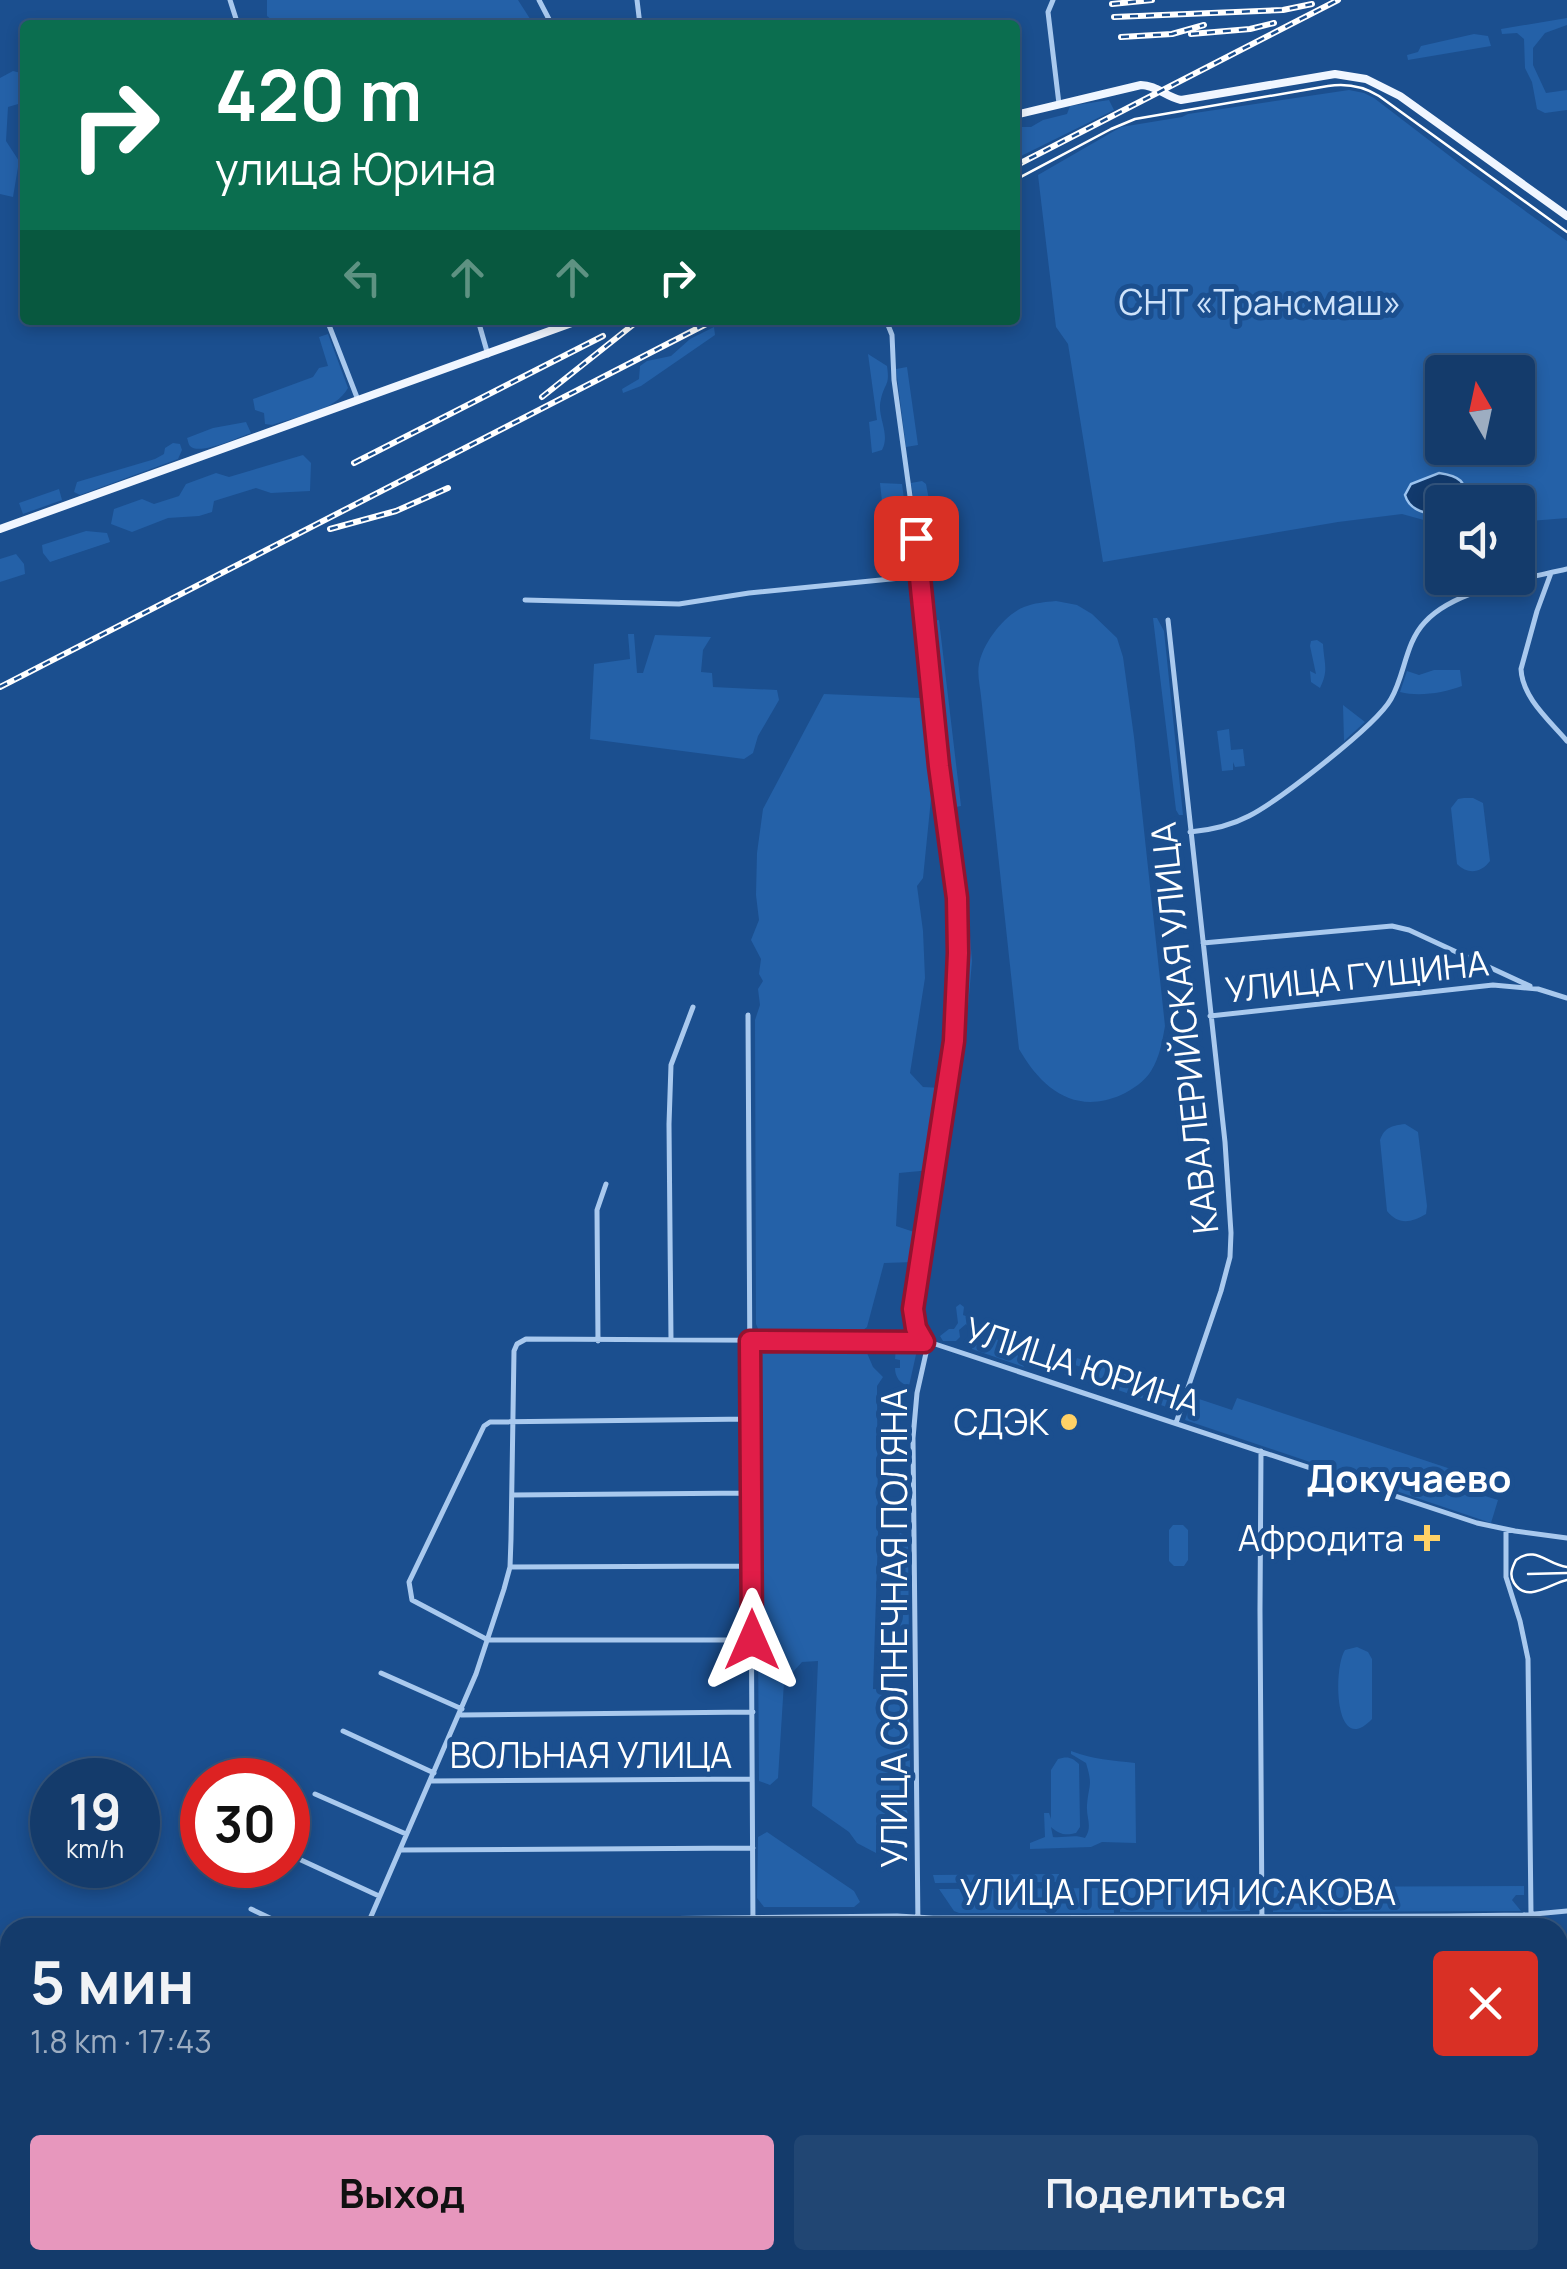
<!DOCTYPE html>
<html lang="ru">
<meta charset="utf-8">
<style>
body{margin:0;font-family:Manrope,sans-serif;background:#214673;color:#f1f3f6;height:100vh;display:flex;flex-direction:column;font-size:38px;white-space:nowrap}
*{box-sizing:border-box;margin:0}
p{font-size:32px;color:#9dadc1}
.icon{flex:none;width:55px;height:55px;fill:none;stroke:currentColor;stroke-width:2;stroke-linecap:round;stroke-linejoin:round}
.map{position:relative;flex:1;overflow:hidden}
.drawer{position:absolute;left:0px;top:1918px;width:1568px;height:352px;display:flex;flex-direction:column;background:#143b6b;border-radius:30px 30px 0 0;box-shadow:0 5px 15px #0003,0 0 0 2px #33557e}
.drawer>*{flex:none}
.top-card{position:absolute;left:20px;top:20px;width:1000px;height:305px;border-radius:10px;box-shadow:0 5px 15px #0003,0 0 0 2px #33557e;background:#0b6e4f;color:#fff;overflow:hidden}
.needle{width:65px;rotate:351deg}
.controls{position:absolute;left:1425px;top:355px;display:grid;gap:20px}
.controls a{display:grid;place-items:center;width:110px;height:110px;border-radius:10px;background:#143b6b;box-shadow:0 5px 15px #0003,0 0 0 2px #33557e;font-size:50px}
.speed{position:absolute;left:30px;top:1758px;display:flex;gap:20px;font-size:50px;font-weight:700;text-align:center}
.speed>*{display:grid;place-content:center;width:130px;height:130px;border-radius:50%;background:#143b6b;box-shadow:0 5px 15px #0003,0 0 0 2px #33557e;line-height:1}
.speed small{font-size:25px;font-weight:400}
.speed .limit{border:15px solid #d22;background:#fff;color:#111}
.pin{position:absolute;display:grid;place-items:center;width:85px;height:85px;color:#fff;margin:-42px;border-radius:20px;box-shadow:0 5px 15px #0006}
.me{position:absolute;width:110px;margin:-55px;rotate:0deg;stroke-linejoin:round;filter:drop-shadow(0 0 8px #0008)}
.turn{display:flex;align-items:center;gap:35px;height:210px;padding:0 30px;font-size:45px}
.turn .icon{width:130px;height:130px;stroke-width:2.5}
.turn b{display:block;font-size:70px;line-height:85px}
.lanes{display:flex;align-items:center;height:95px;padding:0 30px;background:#0003;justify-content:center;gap:50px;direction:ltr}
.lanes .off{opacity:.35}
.round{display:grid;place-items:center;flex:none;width:105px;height:105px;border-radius:10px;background:#214673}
.overview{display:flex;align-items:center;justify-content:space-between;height:170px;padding:0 30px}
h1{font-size:60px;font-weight:700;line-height:75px}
.cta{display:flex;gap:20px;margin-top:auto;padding:20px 30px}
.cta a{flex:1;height:115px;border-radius:10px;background:#e797bd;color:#111;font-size:40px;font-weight:700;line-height:115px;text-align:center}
.cta a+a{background:#214673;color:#f1f3f6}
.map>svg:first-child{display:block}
.green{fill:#2461a8;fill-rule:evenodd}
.water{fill:#123a6d;stroke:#9cc4f0;stroke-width:2.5}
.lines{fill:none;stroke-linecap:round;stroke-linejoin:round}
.minor{stroke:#a9c9ee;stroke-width:5}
.major{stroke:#f0f6ff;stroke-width:8}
.tram{stroke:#fff;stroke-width:2.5}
.rail-casing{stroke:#fff;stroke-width:6}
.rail{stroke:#1b4f8f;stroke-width:2.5;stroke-dasharray:8;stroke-linecap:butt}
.route-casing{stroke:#92132f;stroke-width:25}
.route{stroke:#e11d48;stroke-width:18}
.poi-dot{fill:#ffd166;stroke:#1b4f8f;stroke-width:4}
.labels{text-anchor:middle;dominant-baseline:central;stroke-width:10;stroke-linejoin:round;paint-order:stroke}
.park-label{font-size:35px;fill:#cfe3fa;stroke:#1b4f8f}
.street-label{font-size:35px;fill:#fff;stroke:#1b4f8f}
.poi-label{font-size:35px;fill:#fff;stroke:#1b4f8f;text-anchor:end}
.neighbourhood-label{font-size:38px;font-weight:bold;fill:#fff;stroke:#1b4f8f}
</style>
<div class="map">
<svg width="1567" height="2269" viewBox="0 0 1567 2269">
<rect width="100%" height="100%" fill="#1b4f8f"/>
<path class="green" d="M267,0H518L534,25H278L267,16Z
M1567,18V25L1545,33L1533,48V65L1546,93L1567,90V110L1545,113L1537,109L1532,82L1525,68L1524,39L1517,33L1502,34L1501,29Z
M1474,34L1488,36L1491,46L1408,60L1407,55L1418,52L1421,46Z
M13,71L25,74V102L8,107L6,141L19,161L13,197L0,194V78Z
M1349,90L1364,93L1374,98L1468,170L1567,241V518L1518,522V502H1442V525L1402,514L1338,522L1103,562L1068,344L1056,327L1038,175L1121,127L1182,117L1188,114ZM1442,372H1518V448H1442Z
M1109,100L1114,110L1015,159V127H1031L1043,120L1067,114L1070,106Z
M714,327L715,335L641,386L623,393L622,389L639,379L640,366L647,361L671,356L690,339Z
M328,334L348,388C336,411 295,417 272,425L265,424L264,413L255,410L253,399L313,377L319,368L328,366L319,337Z
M868,354L887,366C890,386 885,382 881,399C876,416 891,433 882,450L872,453L869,422L877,420Z
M907,367L918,445L906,447L896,369Z
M246,422L251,433C239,437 199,456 190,446C188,444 188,440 187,438L213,428Z
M173,443L180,444L182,450L178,459L80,495L74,492L77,482L155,459L164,454L165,448Z
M303,455L311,463L310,491L271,493L256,488L214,501L212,512L199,516L168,518L132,532L111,524L114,509L142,499L154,504L179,496L186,484L216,473L229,477Z
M922,481L926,484L930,505L933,507L934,515L927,519L916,515L911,483Z
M880,483L902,484L909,537L897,543L886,539Z
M59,489L62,500L23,514L19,503Z
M86,531L107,533L110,542L50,562L43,553L42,545Z
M16,554L24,564L25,574L0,582V559Z
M1056,601L1077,605L1092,614L1117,638L1123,657L1134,737L1165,1026C1162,1042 1160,1056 1151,1071C1145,1081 1132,1090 1121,1095C1075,1115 1042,1089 1019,1049L981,696C980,686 977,674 979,664C983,643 1004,615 1024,607C1034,603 1045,602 1056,601Z
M1153,618H1157L1164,631L1183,815H1179L1176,810Z
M939,620L961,806L951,808L929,621Z
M628,634H634L637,673H643L655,635L711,637L703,650L701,672L712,673L713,687L777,690L779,700L758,736L753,753L744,759L590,739L594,664L630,659Z
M1317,640L1323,644C1324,664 1329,670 1320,688L1311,682L1310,671L1316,674L1310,646L1311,641Z
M1434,670H1460L1462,686C1443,693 1419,697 1400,692L1407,671L1419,675Z
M824,694L920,698L934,769L923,878L917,886L923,931L925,978L910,1073L923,1087L942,1088L941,1106L931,1170L899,1173L896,1226L917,1233L914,1262L884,1263L867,1327L858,1334L760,1333L756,1324L755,1020L760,1005L758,989L763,981L759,974L761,959L751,940L759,920L756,895L757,853L763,809Z
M1343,705L1365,722L1344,741Z
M1229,729L1231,750L1243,749L1245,766L1235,767L1233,762V770L1222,771L1217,731Z
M1464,798H1473L1483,803L1490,861C1481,873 1468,875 1457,864L1451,808L1458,799Z
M969,923L972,961L968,1007L960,1006L964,961L961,924Z
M1405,1124L1418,1132L1427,1206L1426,1214C1411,1223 1398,1225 1387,1211L1380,1140C1385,1127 1391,1126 1405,1124Z
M960,1304L964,1307L963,1315L974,1319L973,1327L969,1329L966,1324L959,1330L960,1337L956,1341H943L940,1336L949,1329H954L958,1323L956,1307Z
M978,1336C1004,1339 1013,1344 1024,1367L972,1349L971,1342Z
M765,1345L864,1346L873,1367L883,1377L877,1386L878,1536L873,1689L909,1690L910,1769L906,1790L909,1797L904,1804C907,1810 911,1818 907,1825L877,1826L876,1853L857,1843L849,1832L812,1806L818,1661L802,1662L784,1682L778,1778L770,1785L759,1781L756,1354Z
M898,1345H905L917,1350L909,1386C900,1384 895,1377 895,1368H900V1360L895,1359L896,1347Z
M1077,1358L1181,1392L1175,1410L1081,1377L1084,1368L1075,1365Z
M1193,1397L1232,1410L1237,1398L1490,1482L1485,1496L1498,1500L1491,1523L1185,1420Z
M1173,1525H1183L1188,1530V1560L1184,1566H1174L1169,1561V1530Z
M900,1533L904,1535L908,1546L909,1644L904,1647L901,1642C900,1608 897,1573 897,1538Z
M1357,1647L1368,1652L1372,1659V1719C1334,1759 1333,1668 1345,1650Z
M1071,1751C1095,1760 1111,1760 1135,1763L1136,1843L1102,1842L1091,1847L1030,1849V1843L1045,1837L1044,1813H1049L1051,1819V1770L1058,1759C1067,1756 1072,1757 1079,1764L1080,1827L1076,1833C1065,1836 1059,1834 1051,1827L1053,1837C1064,1838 1075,1834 1085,1838C1093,1826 1086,1818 1087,1805C1089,1783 1093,1786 1086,1763L1071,1754Z
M767,1832L854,1891L860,1902L854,1907H764L757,1898L758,1837Z
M1059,1874V1882L935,1883L933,1875Z
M1524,1886V1895H1516L1512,1900L1521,1911L1273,1912L1274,1887Z
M1201,1887V1912H1120V1888Z
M1249,1887L1250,1911L1207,1912L1206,1888Z
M1113,1888L1114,1913H959L954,1911L939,1889Z
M872,1923L875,1927H759L764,1924Z
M759,2260H875V2269H759Z
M1276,2260H1399V2263L1276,2264Z"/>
<path class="water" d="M1439,473C1459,476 1468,481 1464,502H1442V517C1427,513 1410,512 1405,495L1411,484Z"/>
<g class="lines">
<path class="minor" d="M230,0L238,25
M539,0L552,25
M637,0L640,25
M1053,0L1048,12L1059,104
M327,320L358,400
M478,320L488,355
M886,320L892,335L894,380L921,576L939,766L957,898L958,953L954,1041L913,1309L914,1320L924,1342L926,1353L917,1393L913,1438L918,1928
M1551,573L1537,611L1521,669C1522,697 1549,720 1567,741
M525,600L679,604L749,593L921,576
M1168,620L1225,1142L1231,1233L1230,1257L1221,1291L1176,1423
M1190,832C1212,830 1230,826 1249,816C1278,801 1376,726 1391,699C1405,675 1405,643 1425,622C1455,589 1525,579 1567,569
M1203,943L1392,926L1409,930L1530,986
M748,1015L753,1928
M1210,1016L1493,985L1538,989L1567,998
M671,1340L669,1124L671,1065L693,1007
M598,1341L597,1210L606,1184
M751,1419L490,1422L484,1426L409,1582L412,1600L488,1640H752
M1261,1451L1260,1610L1262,1928
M512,1495L751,1493
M1506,1530V1577L1520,1621L1528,1659L1531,1914
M510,1567L752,1566
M381,1673L462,1709
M461,1715L753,1712
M343,1731L434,1773
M430,1781L752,1779
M315,1794L406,1834
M401,1850L753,1848
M288,1854L379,1896
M251,1909L291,1928
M369,1920L463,1921L897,1916L933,1918L1447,1916L1523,1915L1567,1911
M366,1928L476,1674L504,1589L510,1567L511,1539L514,1351L517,1344L526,1339L894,1341L932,1343L1477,1523L1515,1531L1567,1538
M920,2260V2269
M1264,2260V2269
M79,2269L84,2260
M146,2269L150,2260
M217,2269L221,2260
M753,2269V2260"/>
<path class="major" d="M1015,115L1141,85C1156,85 1166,97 1181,100L1335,74L1366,79L1400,96L1567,216
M0,529L580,320"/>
<path class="tram" d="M1015,180L1111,129L1135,119L1328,86C1347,83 1363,86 1379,96L1567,232
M1567,1567C1547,1565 1536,1545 1516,1560C1512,1568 1509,1575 1514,1583C1527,1604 1551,1583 1567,1580
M1528,1574L1567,1573"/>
<g class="rail-casing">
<path id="rail" d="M1112,4L1152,0
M1114,17L1283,10L1312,4
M1191,34L1250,29L1274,23
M1121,37L1172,34L1204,25
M1015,166L1338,0
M542,397L639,320
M354,463L603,336
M330,529L396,511L448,488
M0,687L714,320"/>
</g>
<use href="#rail" class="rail"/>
</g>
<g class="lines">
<g class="route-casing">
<path id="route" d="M752,1640L750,1341L924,1342L916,1328L913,1309L954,1041L958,953L957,898L939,766L916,538"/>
</g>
<use href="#route" class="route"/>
</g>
<g class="poi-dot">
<circle cx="1069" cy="1422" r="10"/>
<path d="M1422 1523h10v10h10v10h-10v10h-10v-10h-10v-10h10z"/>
</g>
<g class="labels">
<g class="park-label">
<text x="1260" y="302">СНТ «Трансмаш»</text>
</g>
<g class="street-label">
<text transform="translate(1357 976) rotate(-6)">УЛИЦА ГУЩИНА</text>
<text transform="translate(1184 1028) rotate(-96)">КАВАЛЕРИЙСКАЯ УЛИЦА</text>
<text transform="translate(1083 1366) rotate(18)">УЛИЦА ЮРИНА</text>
<text transform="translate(894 1628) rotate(-90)">УЛИЦА СОЛНЕЧНАЯ ПОЛЯНА</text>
<text x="591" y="1755">ВОЛЬНАЯ УЛИЦА</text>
<text x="1178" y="1892">УЛИЦА ГЕОРГИЯ ИСАКОВА</text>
</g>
<g class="poi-label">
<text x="1049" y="1422">СДЭК</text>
<text x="1404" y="1538">Афродита</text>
</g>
<g class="neighbourhood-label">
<text x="1409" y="1477">Докучаево</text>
</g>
</g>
</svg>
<div class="controls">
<a><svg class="needle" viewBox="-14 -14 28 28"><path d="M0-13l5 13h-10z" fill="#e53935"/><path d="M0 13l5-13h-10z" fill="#9dadc1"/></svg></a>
<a><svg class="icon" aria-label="sound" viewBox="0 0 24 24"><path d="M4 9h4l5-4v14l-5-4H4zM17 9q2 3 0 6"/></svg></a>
</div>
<div class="speed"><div>19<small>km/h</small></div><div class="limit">30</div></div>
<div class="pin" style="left:916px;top:538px;background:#d93025"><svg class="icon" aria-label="arrive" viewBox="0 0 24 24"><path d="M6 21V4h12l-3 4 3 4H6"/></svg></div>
<svg class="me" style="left:752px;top:1640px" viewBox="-20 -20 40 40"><path d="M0-17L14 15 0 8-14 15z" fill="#e11d48" stroke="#fff" stroke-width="4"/></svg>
<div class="top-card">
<div class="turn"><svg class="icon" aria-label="right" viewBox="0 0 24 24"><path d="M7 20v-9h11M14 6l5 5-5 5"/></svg><div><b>420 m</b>улица Юрина</div></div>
<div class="lanes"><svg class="icon off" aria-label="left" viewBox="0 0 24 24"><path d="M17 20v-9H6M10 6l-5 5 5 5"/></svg><svg class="icon off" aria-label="ahead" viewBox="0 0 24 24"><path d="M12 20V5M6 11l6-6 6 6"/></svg><svg class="icon off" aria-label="ahead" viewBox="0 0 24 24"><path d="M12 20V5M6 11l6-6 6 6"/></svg><svg class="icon" aria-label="right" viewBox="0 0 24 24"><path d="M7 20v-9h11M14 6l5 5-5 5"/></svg></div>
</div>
<section class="drawer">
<div class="overview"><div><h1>5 мин</h1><p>1.8 km · 17:43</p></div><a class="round" style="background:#d93025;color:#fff"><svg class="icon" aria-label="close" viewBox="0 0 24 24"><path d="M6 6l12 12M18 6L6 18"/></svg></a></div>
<div class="cta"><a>Выход</a><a>Поделиться</a></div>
</section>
</div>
